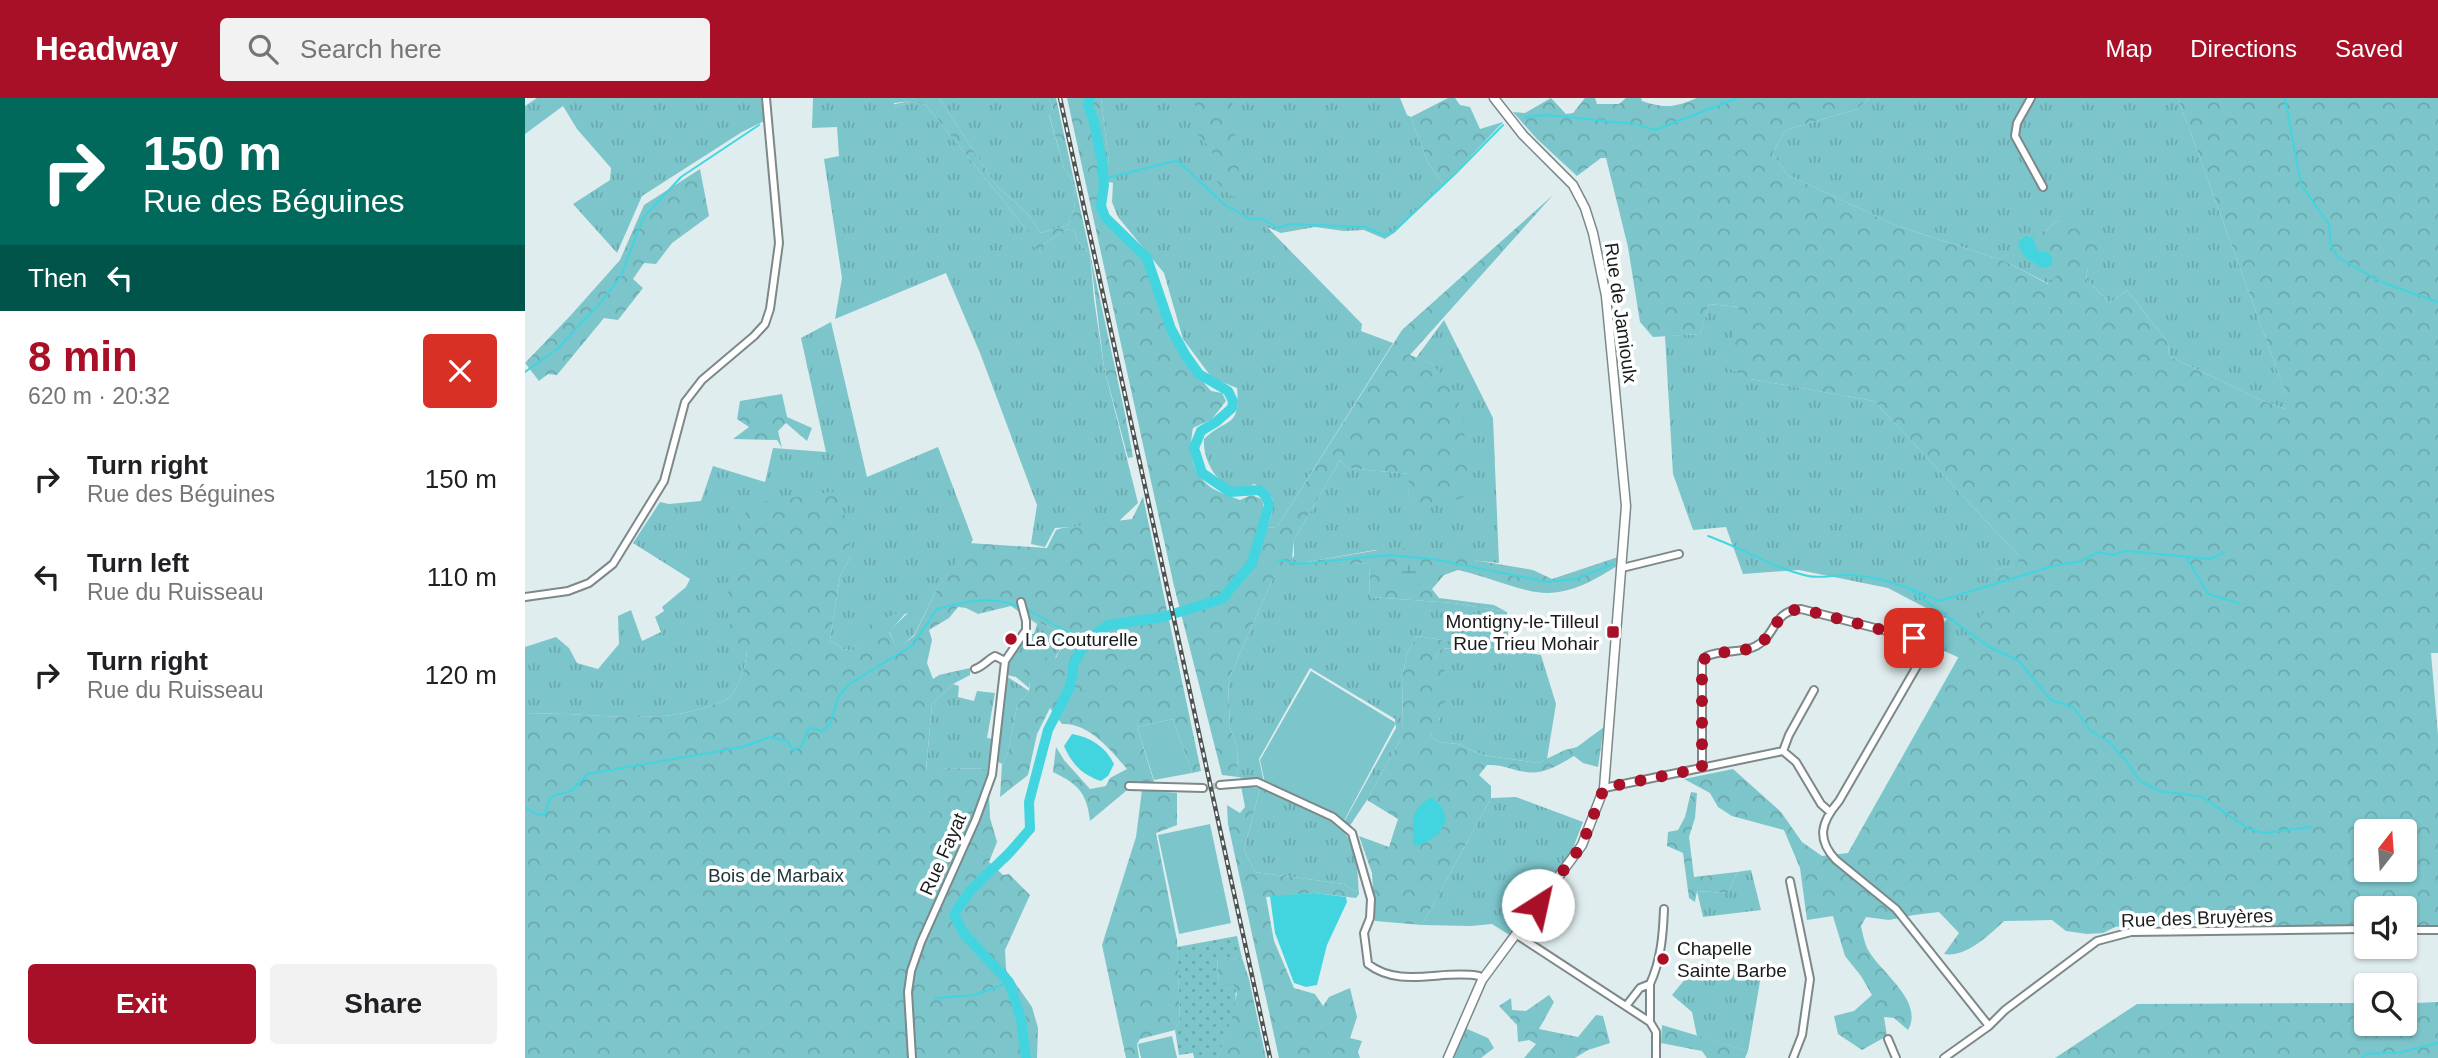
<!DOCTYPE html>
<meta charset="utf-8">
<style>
body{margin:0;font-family:Arial,sans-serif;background:#f2f2f2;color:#202124;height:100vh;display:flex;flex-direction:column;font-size:26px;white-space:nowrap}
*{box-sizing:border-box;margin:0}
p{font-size:23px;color:#757577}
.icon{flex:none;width:38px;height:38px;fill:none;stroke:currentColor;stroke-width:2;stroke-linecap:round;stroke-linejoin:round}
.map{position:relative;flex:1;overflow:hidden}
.drawer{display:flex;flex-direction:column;background:#fff;width:525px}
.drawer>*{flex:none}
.top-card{background:#00695c;color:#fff;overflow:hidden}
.needle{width:46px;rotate:17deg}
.tools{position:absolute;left:1829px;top:721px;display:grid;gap:14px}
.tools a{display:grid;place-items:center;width:63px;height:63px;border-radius:7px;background:#fff;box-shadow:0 2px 5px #0004;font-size:35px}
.pin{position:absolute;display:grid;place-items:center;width:60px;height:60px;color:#fff;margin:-30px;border-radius:14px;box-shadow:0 4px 10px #0006}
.me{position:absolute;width:77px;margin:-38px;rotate:35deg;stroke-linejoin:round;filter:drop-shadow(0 0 5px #0008)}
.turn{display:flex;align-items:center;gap:24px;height:147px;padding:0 28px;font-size:32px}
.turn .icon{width:91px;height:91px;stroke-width:2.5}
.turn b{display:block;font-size:49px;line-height:60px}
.then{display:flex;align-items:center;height:66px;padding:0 28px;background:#0003;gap:14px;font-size:26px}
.round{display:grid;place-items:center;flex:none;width:74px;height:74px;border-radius:7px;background:#f2f2f2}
.head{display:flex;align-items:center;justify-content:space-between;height:119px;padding:0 28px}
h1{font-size:42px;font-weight:600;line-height:52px;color:#a81027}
.primary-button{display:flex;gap:14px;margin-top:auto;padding:14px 28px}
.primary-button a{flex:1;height:80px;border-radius:7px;background:#a81027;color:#fff;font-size:28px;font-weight:600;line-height:80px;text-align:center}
.primary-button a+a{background:#f2f2f2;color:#202124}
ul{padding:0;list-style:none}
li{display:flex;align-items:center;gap:21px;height:98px;padding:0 28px}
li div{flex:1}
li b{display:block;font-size:26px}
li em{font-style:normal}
header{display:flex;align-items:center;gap:42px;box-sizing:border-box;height:98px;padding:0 35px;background:#a81027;color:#fff}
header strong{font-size:33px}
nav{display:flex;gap:38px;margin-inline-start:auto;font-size:24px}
.search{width:490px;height:63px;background:#f2f2f2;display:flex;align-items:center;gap:18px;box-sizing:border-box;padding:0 24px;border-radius:7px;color:#757577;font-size:26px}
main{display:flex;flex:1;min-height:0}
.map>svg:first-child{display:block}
.grass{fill:url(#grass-tufts)}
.forest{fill:url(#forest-crowns);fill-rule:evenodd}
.wetland{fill:url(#wetland-marsh)}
.park{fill:url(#park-dots)}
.pitch{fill:#7cc5cb}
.water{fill:#42d5e0}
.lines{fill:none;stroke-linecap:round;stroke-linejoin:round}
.stream{stroke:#42d5e0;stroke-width:2}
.river{stroke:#42d5e0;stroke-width:10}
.minor-tunnel{stroke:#b8c3c4;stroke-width:6;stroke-dasharray:6 3;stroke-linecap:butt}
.minor-casing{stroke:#7c8889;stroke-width:10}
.tertiary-casing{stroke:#7c8889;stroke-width:11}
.minor{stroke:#fff;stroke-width:6}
.tertiary{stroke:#fff;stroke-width:8}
.rail-casing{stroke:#4d5353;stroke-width:4.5}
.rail{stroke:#fff;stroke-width:2;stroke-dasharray:5;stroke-linecap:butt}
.route{stroke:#a81027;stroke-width:12;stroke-dasharray:0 21.6}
.poi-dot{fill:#a81027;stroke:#fff;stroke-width:2.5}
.labels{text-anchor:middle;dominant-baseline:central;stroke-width:7;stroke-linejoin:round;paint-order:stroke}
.street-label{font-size:19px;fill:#181c1c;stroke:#fff}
.poi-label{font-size:19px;fill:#181c1c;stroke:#fff;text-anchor:start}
.park-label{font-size:19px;fill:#1b3335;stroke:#fff}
</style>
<header>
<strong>Headway</strong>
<div class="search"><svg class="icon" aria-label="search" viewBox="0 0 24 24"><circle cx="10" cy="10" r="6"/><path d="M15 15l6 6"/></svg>Search here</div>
<nav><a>Map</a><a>Directions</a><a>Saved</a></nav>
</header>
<main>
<section class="drawer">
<div class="top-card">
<div class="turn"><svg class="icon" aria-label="right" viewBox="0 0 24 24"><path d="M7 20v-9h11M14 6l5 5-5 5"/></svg><div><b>150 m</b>Rue des Béguines</div></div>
<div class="then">Then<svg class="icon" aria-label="left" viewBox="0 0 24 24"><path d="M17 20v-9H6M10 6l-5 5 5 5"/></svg></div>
</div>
<div class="head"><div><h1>8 min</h1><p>620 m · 20:32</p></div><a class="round" style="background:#d93025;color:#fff"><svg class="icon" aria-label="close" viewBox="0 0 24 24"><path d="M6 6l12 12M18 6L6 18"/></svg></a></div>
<ul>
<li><svg class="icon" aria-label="right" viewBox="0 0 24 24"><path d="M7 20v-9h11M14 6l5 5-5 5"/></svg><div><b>Turn right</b><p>Rue des Béguines</p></div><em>150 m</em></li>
<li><svg class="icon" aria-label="left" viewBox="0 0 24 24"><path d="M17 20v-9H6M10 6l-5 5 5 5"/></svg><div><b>Turn left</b><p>Rue du Ruisseau</p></div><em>110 m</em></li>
<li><svg class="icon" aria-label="right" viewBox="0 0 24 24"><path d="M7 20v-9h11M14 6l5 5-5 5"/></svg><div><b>Turn right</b><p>Rue du Ruisseau</p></div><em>120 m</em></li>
</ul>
<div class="primary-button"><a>Exit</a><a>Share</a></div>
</section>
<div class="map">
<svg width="1913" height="960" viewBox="0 0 1913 960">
<defs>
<pattern id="grass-tufts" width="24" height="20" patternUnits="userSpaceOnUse" patternTransform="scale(1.75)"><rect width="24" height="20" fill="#7cc5cb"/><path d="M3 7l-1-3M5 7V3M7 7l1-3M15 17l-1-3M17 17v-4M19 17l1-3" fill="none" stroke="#6aa9ae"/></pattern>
<pattern id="forest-crowns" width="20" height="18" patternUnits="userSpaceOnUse" patternTransform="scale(1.75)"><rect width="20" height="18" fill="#7cc5cb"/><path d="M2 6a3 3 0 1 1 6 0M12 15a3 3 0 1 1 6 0" fill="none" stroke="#6aa9ae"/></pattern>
<pattern id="wetland-marsh" width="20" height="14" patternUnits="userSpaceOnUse" patternTransform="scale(1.75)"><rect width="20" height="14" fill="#7cc5cb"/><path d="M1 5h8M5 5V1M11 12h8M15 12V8" fill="none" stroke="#6aa9ae"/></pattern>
<pattern id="park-dots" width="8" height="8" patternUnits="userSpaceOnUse" patternTransform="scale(1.75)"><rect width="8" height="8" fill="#7cc5cb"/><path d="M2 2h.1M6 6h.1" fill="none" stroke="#6aa9ae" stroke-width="1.8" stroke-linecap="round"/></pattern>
</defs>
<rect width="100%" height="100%" fill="#e0edee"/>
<path class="grass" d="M12,0H236L239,23L217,34L117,98L92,155L48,106L85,82L86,70L52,31L38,8L0,36V8Z
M288,0H388L387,3L369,5V9L389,4L401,7L505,136L506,146L516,154L517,147L542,131L550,133L552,143L565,156L569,201L579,269L613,405L591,426L530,430L520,449L506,446L512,407L455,255L421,175L310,221L317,180L299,61L314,58L312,29L287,30Z
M414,0H524L528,11L524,17L539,70C553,85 553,110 543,127L516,135L501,114L471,87Z
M576,0H875L882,17L886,19L903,65L919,87L869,135L860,141L839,132L819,133L790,129L756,135L742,129L837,226L836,233L868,245L752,429L742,430C750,409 754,394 729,386C725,388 722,390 718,391C694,394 677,361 679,341C701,319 716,331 712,290L687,280L658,241L639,175L593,119L587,104L588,85L584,84V66Z
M1344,0H1653L1761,296V311L1736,302L1644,258L1643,245L1602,192L1585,205L1561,181L1563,170L1534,122L1520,133L1535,175L1524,186L1480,163L1370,127L1263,77L1247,56L1261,32L1332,11Z
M1184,206L1214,209L1226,281L1349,303L1494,458V466L1469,472V498L1444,542L1437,561L1415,551L1403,543L1422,521L1363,490L1274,472L1218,476L1201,429L1168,432L1148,376L1140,238L1175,236Z
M919,222L968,320L974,465L850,452L782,464L781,468L844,465L845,499L929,505L982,514L984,552L892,538L882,555L878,575L877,639L842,702L824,729L819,724L871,630L870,621L785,570L734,661L739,684L713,679L712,649L705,630L703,583L749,478L769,458V442L815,362L822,370L885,376L883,403L909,267L891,260Z
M306,224L342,379L413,349L448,442L412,491L389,537L372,552L364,533L383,515L336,531L329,553L318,551L305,542L315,478L326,458L222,552C221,567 215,591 202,601C199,604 191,605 187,607C128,630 61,612 0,616V549L31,539L44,550L52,565L73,571L94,546L93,518L106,512L117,543L136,534L130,519L139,513L137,509L161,489L165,481L108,445L135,404L144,406L176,403L188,368L240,384L248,350L301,354L276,240Z
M503,520L535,534C540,559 522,568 505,584L504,590L491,579L482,577L484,563L501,535L509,536L512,526Z
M917,550L989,557L993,553L1016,557L1031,606L1022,661L1013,665L958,657L933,646L913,644L906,639L908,627L915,621L909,560Z
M481,578L504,593L492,608L483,654L477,666L470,662Z
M428,586L434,588L433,599L449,603L452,593L470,595L462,640L468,641L463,671L425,670L401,673L407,606Z
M735,690C749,692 763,701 776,707C826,730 832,741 834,796L819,786L730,774L719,752Z
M991,699L1058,724L1045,758L986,838L967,826L946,828L897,827L966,700Z
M1226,772L1236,812L1178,819L1172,793L1203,795L1212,774Z
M1237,872L1223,953L1172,938L1167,914L1147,897L1166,874Z"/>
<path class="forest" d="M388,0H414L471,87L501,114L516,135L543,127C553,110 553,85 539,70L524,16L528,11L524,0H531L599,311L608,359L603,360L579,269L565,156L552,143L550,133L542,131L517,147V155L505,146V136L401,7L389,4L369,9L365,7L386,3Z
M542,0H576L584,66V84L574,87V108L578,120L620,161L643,234L674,279L686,293L697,295L701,303L687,321L668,330C664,351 665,373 684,388C692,394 705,398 715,402L726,397L737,401L742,430L752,429L877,232L1028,97L885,257L909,267L933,302L938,321L943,375L942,397C924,408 903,406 883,403L884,376L822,370L815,362L769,442L766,470L749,478L703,583L705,630L712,649L713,679L697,677L649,488Z
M670,0H707L716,97L708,100L690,82L687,53L670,33Z
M923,0H930L935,7L945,9L955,31L978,24L919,87L903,65L886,19Z
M1026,0L1041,16L1048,15L1060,0H1070L1072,6H1094L1101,0H1116L1117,3C1140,11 1151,9 1172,0H1344L1332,11L1261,32L1247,56L1263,77L1370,127L1480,163L1523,186L1534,175L1505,138L1520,133L1534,122L1553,123L1582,155L1563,170L1561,181L1585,205L1602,192L1643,245L1644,258L1736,302L1761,311V296L1653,0H1913V555H1906L1913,637V828H1880V810H1841V827H1607L1590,829L1578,835L1562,836L1541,833L1527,822L1479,823C1464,837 1441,860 1419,856L1434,835L1414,814L1389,817L1364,822L1341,819L1336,828C1338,837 1340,848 1345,855C1358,876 1399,904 1383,932L1369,920L1359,919L1362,938L1337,952L1313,936L1309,918L1329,913L1347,897L1336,878L1320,858L1308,818L1282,822L1275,770L1259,732L1207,718L1193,709L1185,695L1159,681L1208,671L1256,714L1277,744L1297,758L1323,755L1468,498L1469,472L1493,466L1494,458L1349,303L1226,281L1203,270L1214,209L1184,206L1175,236L1128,239L1115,224L1103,149L1081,60H1076L1052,78L1012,41L988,14L1000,15ZM1841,733H1880V772H1841Z
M175,71L184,118L147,145L131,166L119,165L108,181L118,190L93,222L79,220L32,277L23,276L14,283L0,265L46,217L95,162L119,107Z
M257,296L262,319L287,330L282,343L261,325L253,333L257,350L252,342L208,341L224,329L212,321L215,303Z
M312,393L323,429L326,458L315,478L305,542L318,551L329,553L335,531L386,509L364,534L372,551L389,538L412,491L444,445L522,450L531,432L537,430L607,421L618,399L676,673L667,675L648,621L612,629L630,687L607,688L565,723C562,695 553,686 528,674L531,649L539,662L565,691L581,688L585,680L602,671C586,652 563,624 537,626L525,610L512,636L503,677L475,699L477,666L483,654L492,608L504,593L505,584L498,573L513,560H531L537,547L535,534L503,520L486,508L453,516L441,510L433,509L424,520L404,532L407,542L402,565L408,581L414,577L445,570V577L428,586L407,606L401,672L425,670L463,671L465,720L472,744L464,764L478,777L484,776L505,797L480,852L481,872L507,909L513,930L512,960H0V616C61,612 128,630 187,607C191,605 199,604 202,601C215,591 221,567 222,552C218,549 212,545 210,541C192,508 213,439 223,406Z
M871,449L1008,472L1027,481L1093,459L1092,468C1071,481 1048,495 1022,495C999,495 958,477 933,472L919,477L907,491L914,500L969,507L982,514L929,505L845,499L844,465L780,469L782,464Z
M892,538L984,552L989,557L917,550L909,560L920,573C920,586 923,602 918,614C914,625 909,625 906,639L913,644L933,646L958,657L1013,665L1040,652L1052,649L1079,629L1073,669L1058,665L1049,658C1035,666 1019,677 1001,674C986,672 977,666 962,667L954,677L966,688V700L897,827L850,823L847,775L834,738L864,749L873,721L842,702L877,639L878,575L882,555Z
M716,688L735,690L719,752L730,774L819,786L834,796L831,800L790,795L741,799L749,843L769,890L790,896L798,908L804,899L825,890L832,919L825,940L837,943L833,954L835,960H754L703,726L702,707L715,715L720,709Z
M617,692L652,695V727L631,735L652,842L655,923L650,932L615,941L612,946L614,960H601L577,847L611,739Z
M1166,694L1172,695L1170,720L1164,739L1169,779L1212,774L1203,795L1172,793L1170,804L1164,800L1158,755L1142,748L1143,734L1153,732L1160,719Z
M717,860L724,881L741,960H692L704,928L712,895L694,887L692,861Z
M1880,894L1890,905L1913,904V960H1530L1612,906L1841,905V926H1880Z
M1024,897L1029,904L1014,931L1053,939L1071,917L1078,918L1085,945L1063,952L1050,960H999L1011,946L1004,942L993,944L992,927L974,908L986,900L987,912L1001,913Z
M1137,927L1223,953L1220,960H1182L1177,953L1136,945Z
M940,930L963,940L969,950L956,960H928Z"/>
<path class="wetland" d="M873,467H893L896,481L894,488L871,485L868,474Z"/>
<path class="park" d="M712,838L717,860L692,862L694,886L709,887C716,905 699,942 692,960H669L668,955L654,957L650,932L655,923L652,849Z"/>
<path class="pitch" d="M786,573L871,625L819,723L740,685L735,662Z
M648,621L667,675L629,682L612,629Z
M685,726L706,825L654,836L633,737Z
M647,938L652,960H616L613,946Z"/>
<path class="water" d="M1501,138L1508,140L1513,154H1523L1528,161L1526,168L1518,170L1502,161L1493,148L1495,142Z
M547,636C565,639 581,649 589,666L583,678L576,683C557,677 547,666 539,648Z
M906,699C934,719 916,739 892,748L888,745C888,721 885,713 906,699Z
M790,795L821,799L822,804L802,847L792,887L781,889L769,885L750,835L745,798Z"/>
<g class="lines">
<path class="stream" d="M1760,0L1776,87L1804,126L1806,148L1814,160L1856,184L1913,204
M1000,19L1023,17L1109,26
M1113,27L1130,32L1213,0
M578,81L649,63L654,64L700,107L727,122L736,120L753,130L765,126L840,129L859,137L868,134L931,75L978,27
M0,274L32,251L77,203L96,178L118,120L156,79L234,27
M1183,438C1217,450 1248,470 1283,478C1296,481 1313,476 1326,477C1353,478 1390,491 1414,503L1528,468L1556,463L1574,454L1587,457L1601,453L1685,461L1700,454
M1661,459L1683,496L1713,505
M753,462L776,466L862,457L908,461L1022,484L1051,481L1088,466
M1386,492L1464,549L1493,562L1526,602L1548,609L1566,633L1584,644L1600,661L1615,683L1635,693L1677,699L1724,731L1740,735L1786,729
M503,512L562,545
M0,709L11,716L20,717L25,699L46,693L63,676L217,649L245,639L262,643L268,652L276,649L284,630L297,633L305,626L314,598L323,587L388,547L412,511C438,504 466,497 492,508
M410,900L450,897L484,884
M1838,960L1840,956L1877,954L1913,945"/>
<path class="river" d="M501,960L496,921L484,884L440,837L429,817C443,791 458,781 478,761C488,752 496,741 505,731L504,704L523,632L545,589L549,565L555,554L569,537L583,527L638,519L697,501L727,465L744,407L741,398L734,392L705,394L677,375L669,350L676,333L691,324L707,310L708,303L703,293L674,276L661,258L646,231L622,160L580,119L576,108L579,87L577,64L569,24L563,7L565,0"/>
<path class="minor-tunnel" d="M678,690L695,687"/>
<g class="minor-casing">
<path id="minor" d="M1506,0L1492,25L1490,38L1518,89
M1097,470L1154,456
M0,499L43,493L64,485L88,466L139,383L160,304L177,282L229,238L240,226L245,211L254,145L241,0
M450,571C459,568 462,562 470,558L480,563
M1258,653L1264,637L1289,592
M1177,669V564L1182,558C1196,552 1219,555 1231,548C1252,537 1247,513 1276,511L1389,540L1398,546L1399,556L1314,703C1296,724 1291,741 1311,762L1371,811L1464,928
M695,687L732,684L808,719L827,735L846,801L845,820L839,835L843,866C875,891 918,871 954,878L957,882
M604,688L678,690
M1079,690L1258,653L1271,664L1296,706L1305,714
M1265,783L1285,881L1277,937L1268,960
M1880,832H1913
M992,837L1125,924L1131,934V960
M1125,886V924
M1101,908L1115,890L1125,886C1136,862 1138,837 1139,811
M1363,941L1371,960
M387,960L383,894L386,873L396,844L451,721L467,677L480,563L501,532V523L496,504
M1419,960L1464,928L1480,912L1572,843L1606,834L1841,831"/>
</g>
<g class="tertiary-casing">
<path id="tertiary" d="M923,960L957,882L1057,747L1079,690L1101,408L1081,198L1068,135L1060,110L1048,87L998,37L969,0"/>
</g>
<use href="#minor" class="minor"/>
<use href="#tertiary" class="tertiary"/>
<g class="rail-casing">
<path id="rail" d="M535,0L745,960"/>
</g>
<use href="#rail" class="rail"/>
</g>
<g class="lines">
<path class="route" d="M1013,807L1057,747L1079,690L1177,670V564L1182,558C1197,552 1217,555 1231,548C1252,537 1248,513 1276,511L1389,540"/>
</g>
<g class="poi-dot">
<rect x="1081" y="527" width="14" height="14" rx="3.5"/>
<circle cx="486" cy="541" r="7"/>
<circle cx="1138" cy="861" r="7"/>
</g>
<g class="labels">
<g class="street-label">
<text transform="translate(1096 215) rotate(82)">Rue de Jamioulx</text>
<text transform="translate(418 756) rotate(-66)">Rue Fayat</text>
<text transform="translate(1672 820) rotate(-2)">Rue des Bruyères</text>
</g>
<g class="poi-label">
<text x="1074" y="523" text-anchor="end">Montigny-le-Tilleul<tspan x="1074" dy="22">Rue Trieu Mohair</tspan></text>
<text x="500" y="541">La Couturelle</text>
<text x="1152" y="850">Chapelle<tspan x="1152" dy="22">Sainte Barbe</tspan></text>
</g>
<g class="park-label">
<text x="251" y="777">Bois de Marbaix</text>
</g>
</g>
</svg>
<div class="tools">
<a><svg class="needle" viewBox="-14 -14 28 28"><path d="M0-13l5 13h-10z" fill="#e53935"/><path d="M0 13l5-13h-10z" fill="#757577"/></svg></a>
<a><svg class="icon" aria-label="sound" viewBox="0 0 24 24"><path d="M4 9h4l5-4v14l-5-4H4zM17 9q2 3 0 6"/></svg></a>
<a><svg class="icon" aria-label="search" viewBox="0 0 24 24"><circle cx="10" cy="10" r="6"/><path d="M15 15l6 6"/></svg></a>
</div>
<div class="pin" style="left:1389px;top:540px;background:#d93025"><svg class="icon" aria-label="arrive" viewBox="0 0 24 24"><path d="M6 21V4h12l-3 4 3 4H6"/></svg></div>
<svg class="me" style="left:1013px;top:807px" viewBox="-20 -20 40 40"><circle r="19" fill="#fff"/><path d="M0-13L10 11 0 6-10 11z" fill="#a81027"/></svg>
</div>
</main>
